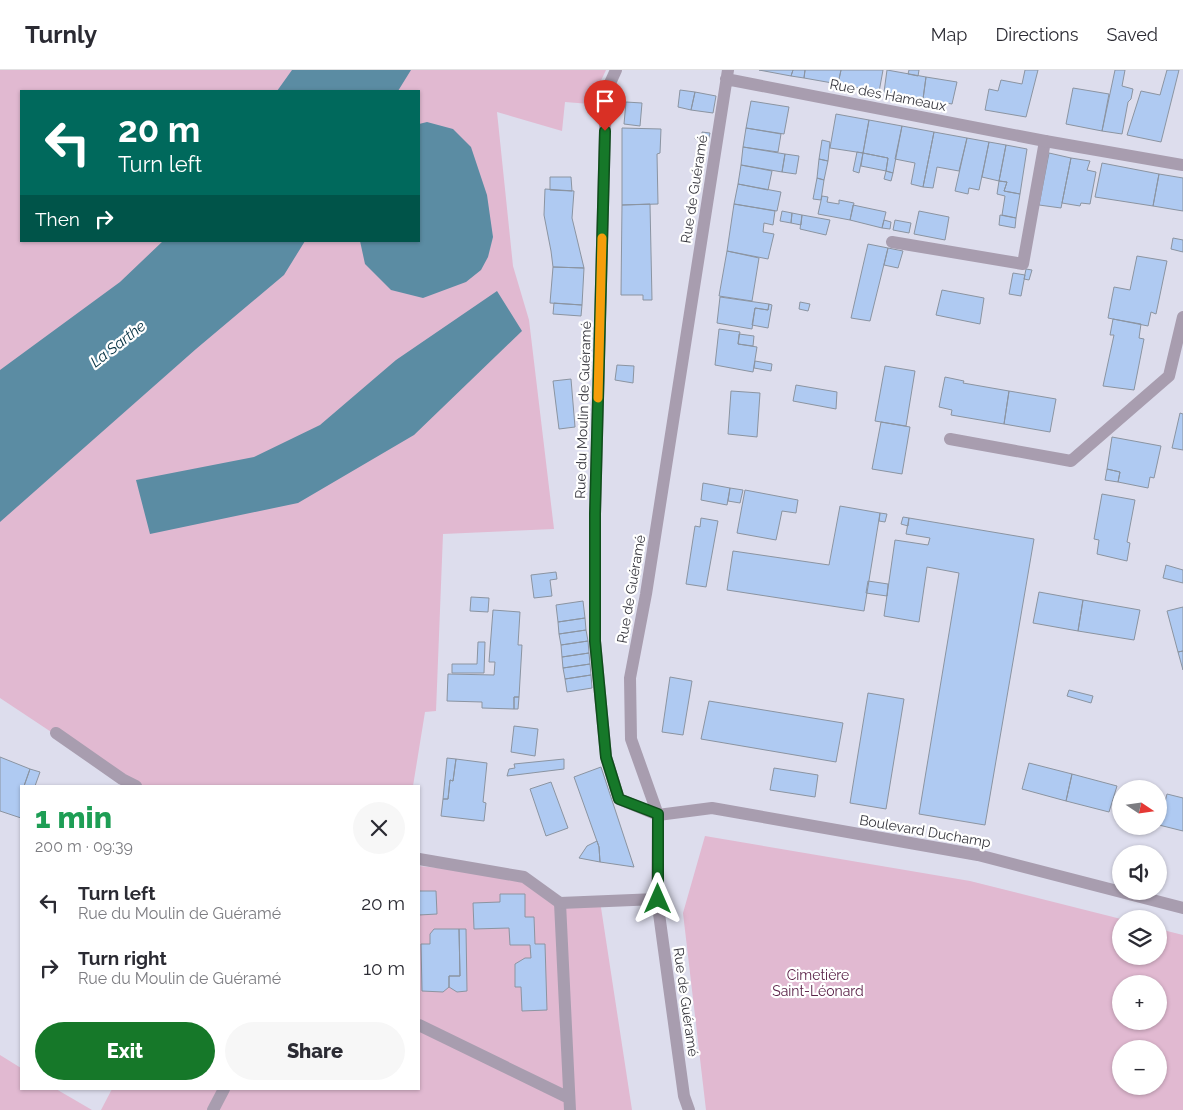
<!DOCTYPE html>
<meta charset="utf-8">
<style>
body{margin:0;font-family:Raleway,sans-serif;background:#f7f7f7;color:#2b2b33;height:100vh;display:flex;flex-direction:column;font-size:19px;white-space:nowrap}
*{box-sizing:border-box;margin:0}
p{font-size:16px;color:#7c7c81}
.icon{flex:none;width:28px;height:28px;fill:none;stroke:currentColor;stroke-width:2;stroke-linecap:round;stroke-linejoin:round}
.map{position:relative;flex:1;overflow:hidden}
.panel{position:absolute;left:20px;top:715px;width:400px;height:305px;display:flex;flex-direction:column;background:#fff;border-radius:0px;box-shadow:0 1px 4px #0004}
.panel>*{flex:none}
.hud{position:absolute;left:20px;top:20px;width:400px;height:152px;border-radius:0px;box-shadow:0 1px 4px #0004;background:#00695c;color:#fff;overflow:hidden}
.needle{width:32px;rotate:103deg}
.buttons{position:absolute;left:1112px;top:710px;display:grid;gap:10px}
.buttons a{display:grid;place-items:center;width:55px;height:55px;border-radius:50%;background:#fff;box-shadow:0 1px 4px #0004;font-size:25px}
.pin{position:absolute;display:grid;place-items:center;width:42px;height:42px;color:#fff;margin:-51px -21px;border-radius:50% 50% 50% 0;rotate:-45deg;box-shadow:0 0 5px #0007}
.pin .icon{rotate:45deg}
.me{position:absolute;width:55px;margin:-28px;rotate:0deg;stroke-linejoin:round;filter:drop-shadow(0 0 4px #0008)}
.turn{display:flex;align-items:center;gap:18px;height:105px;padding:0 15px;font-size:22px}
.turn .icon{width:65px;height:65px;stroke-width:2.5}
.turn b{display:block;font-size:35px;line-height:42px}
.then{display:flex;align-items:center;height:48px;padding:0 15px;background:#0003;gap:10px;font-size:19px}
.round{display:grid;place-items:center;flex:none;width:52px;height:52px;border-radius:26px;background:#f7f7f7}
.headline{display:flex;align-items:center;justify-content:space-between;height:85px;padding:0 15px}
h1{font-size:30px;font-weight:800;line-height:38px;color:#1e9e55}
.cta{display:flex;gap:10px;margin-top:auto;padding:10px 15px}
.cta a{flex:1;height:58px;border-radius:30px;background:#167829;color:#fff;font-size:20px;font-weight:800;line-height:58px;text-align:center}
.cta a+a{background:#f7f7f7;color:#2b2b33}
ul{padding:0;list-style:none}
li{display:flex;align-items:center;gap:15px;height:65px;padding:0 15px}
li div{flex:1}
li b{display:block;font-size:19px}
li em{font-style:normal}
header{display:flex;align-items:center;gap:30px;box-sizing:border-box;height:70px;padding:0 25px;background:#fff;border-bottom:1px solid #e1e1e2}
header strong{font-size:24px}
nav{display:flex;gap:28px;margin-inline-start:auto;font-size:18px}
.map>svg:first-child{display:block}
.green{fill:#e1b9d1;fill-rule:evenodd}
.water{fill:#5b8ca3}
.building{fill:#afcaf2;stroke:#8b94a1}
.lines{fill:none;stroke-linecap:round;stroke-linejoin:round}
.service{stroke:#a89daf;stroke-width:12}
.minor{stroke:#a89daf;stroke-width:12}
.route-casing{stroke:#0e4e1b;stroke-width:12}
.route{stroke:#167829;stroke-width:9}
.slow{stroke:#f59e0b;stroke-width:9}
.labels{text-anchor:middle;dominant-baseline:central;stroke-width:4.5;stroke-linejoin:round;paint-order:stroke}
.street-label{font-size:14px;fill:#36363d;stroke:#fff}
.park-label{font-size:14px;fill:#5b2449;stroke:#fff}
.water-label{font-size:15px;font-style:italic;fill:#002e3f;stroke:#fff}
</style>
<header>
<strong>Turnly</strong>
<nav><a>Map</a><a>Directions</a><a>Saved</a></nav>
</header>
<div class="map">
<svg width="1183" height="1040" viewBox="0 0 1183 1040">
<rect width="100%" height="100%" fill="#dddded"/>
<path class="green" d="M0,0H606L590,34L565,32L562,61L497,42L513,196L529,250L554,459L443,464L436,641L425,642L413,716H137L122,709L0,628ZM21,21H419V171H21Z
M705,766L970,811L1121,849V886H1159V859L1183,865V1040H706L683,843ZM1121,914H1159V951H1121ZM1121,979H1159V1016H1121Z
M419,796L524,807L560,833L600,831L632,1040H101L112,1019H419Z
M0,985L21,998V1019H56L92,1040H0Z"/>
<path class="water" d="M292,0H411L398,21H277Z
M427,52L453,59L471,77L487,125L493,167L488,187L481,200L466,212L423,228L391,220L365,194L360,171H419V54Z
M163,171H305L284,205L196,279L0,452V300L120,212Z
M497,221L522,261L414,365L298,433L150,464L136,410L254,387L320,355L396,290Z"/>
<path class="building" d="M759,0H793L791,6Z
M793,0H805L804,8L791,6Z
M805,0H841L838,14L804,8Z
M841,0H883L879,22L838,14Z
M887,0L926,7L923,29L884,22Z
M909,0H919L918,6L908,4Z
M1025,0H1038L1026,47L985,40L989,19L998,21L1001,10L1022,14Z
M1115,0H1125L1122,16L1133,19L1131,29L1128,32L1122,64L1102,61Z
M1167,0H1179L1161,72L1127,65L1141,21L1160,25Z
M926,7L957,12L952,34L923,29Z
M1073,18L1109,24L1102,61L1066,54Z
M680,20L695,22L691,40L678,37Z
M695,22L716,26L713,43L691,40Z
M751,31L789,37L784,64L746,58Z
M626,32L642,33L640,56L624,54Z
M836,44L869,50L863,83L830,78Z
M869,50L902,56L893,103L886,101L888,88L863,83Z
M902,56L934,62L923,117L911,114L915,93L895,89Z
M622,58L661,59L660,83L657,84L658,134L622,135Z
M746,58L781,64L778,82L743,77Z
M702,62L710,63L708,71L695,69L696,65L702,66Z
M934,62L967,68L959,101L937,97L933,118L923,117Z
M967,68L989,72L979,120L969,118L968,124L955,121Z
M822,70L830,72L828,91L819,89Z
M989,72L1006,75L999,111L982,107Z
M1006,75L1027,79L1020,124L1004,121L1007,112L999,111Z
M743,77L785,84L782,102L741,95Z
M857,82L863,83L859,103L853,101Z
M863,83L888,88L886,101L861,96Z
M1049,83L1071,88L1061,138L1039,135Z
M785,84L799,86L796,104L782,102Z
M1071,88L1090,91L1087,100L1096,102L1090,134L1081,133L1080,136L1062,133Z
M819,89L828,91L824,110L817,108Z
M1102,93L1159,104L1153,136L1095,127Z
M741,95L772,101L768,120L738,114Z
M886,101L893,103L891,111L884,109Z
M1159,104L1183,108V141L1153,136Z
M550,107H571L572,121L550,120Z
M817,108L824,110L821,130L813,129Z
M999,111L1007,112L1004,121L1020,124L1016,148L1002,145L1005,126L997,124Z
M738,114L781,122L777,141L734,134Z
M545,119L574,121L572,148L584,198L553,197L551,181L544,145Z
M822,126L828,127L827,132L839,134V130L854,133L850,150L818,144Z
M650,134L652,230H643V225H621L622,135Z
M734,134L775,141L773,155L764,153L763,162L774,164L768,189L727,181Z
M853,135L886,142L882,158L850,150Z
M782,141L792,143L791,153L780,151Z
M919,141L949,147L945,170L914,164Z
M792,143L802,145L801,155L791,153Z
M802,145L830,150L826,165L800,159Z
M1000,145L1016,148L1015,158L999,155Z
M884,150L891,152L890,159L882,158Z
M895,150L911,153L909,163L893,160Z
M1173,168L1183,170V182L1171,179Z
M868,174L888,178L870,251L851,248Z
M888,178L903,181L898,198L884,195Z
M727,181L759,188L752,231L719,226Z
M1137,186L1167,191L1156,244L1151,242L1148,256L1108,248L1114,217L1130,220Z
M553,197L584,198L582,235L550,233Z
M1026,199L1032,200L1029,210L1024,209Z
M1013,203L1025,205L1021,226L1009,224Z
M942,220L984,228L980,254L936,245Z
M720,227L769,234L768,240L755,238L752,259L717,253Z
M800,232L810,234L808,241L799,239Z
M554,233L582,235L581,246L553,244Z
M769,234L772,235L768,258L752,255L755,238L768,240Z
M1113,249L1141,254L1139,268L1144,269L1134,320L1103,316L1114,265H1110Z
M719,259L740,262L738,274L757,277L753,302L715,295Z
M739,264L754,266L753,276L738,274Z
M755,291L772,294L771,301L754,298Z
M617,295L634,296L633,313L615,310Z
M885,296L915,301L906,356L875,351Z
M945,307L964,311L963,313L1009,321L1004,354L951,345L952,340L939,337Z
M571,309L575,357L559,359L553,311Z
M796,315L837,322L836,339L793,331Z
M731,321L760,323L757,367L728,364Z
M1009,321L1056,329L1050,362L1004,354Z
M1180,343L1183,344V380L1172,378Z
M881,352L910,357L902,404L872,399Z
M1112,367L1161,376L1154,408L1150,407L1148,418L1118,412L1120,402L1107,399Z
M1107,399L1120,402L1118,412L1105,410Z
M703,413L730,418L727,435L701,430Z
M730,418L743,420L740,433L728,431Z
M745,420L798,430L796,443L782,441L776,470L737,463Z
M1102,424L1135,430L1127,472L1130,473L1127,491L1097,484L1099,470L1094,469Z
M840,436L880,443L864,541L727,520L733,481L829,495Z
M880,443L887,444L885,452L879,451Z
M903,447L909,448L908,456L901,454Z
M701,448L718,451L706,517L686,514L695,456L700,457Z
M909,448L1034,469L985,755L919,744L959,503L927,497L919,552L884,546L895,470L928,475L930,468L906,464Z
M1166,495L1183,500V513L1163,508Z
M556,502L557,509L550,510L552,526L534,528L531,505Z
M868,511L888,514L887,526L866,523Z
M1039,522L1083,530L1078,561L1033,553Z
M471,527L489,528L488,542L470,541Z
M1083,530L1140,540L1134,570L1078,561Z
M583,531L585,548L558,552L556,535Z
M1183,537V581L1178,582L1167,541Z
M493,540L520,542L518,575H522L519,627H514V639L482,638V632L447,631L448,604L494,605L495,592H489Z
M585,548L586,560L559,564L558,552Z
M586,560L588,571L561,575L559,564Z
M588,571L589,583L562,587L561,575Z
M478,572H485L484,603H452V594H477Z
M1183,581V600L1178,582Z
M589,583L590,594L563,598L562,587Z
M590,594L591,605L565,609L563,598Z
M591,605L592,618L567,622L565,609Z
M670,607L692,611L683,665L662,662Z
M1069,620L1093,626L1091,633L1067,626Z
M868,623L904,629L886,739L850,733Z
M514,627H519L518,639H514Z
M709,631L843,653L836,692L701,669Z
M514,656L538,659L535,686L511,682Z
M0,687L30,699L24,716H21V748L0,741Z
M447,688L456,689L453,711L450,710L448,729H443Z
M456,689L487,693L483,732L486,733L484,751L441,746L443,729H448L450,710L453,711Z
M564,689V699L507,706L509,699L515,698L514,694Z
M1029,693L1072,704L1066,731L1022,719Z
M601,697L634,797L600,792L599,777L574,707Z
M774,698L818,705L815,727L770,720Z
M30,699L40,702L35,716H24Z
M1072,704L1117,716L1109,742L1066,731Z
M551,712L568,758L546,766L530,719Z
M1167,724L1183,728V761L1159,755Z
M597,771L599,777L600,792L579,788L587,776Z
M419,821H436L437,844L419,845Z
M500,824H525V847H534L535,874H545L547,940L522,941L521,917H515V894L525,888H531L530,875H510L509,858L474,859L473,833L500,832Z
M434,859H459L460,906H449V917L443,922L422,921L421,874H430V864Z
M459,859H466L467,921L457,922L449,917V906H460Z"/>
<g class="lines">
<path class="service" d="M892,172L1023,194L1045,71
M56,663L122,709L136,716
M560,833L570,1040
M419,955L569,1028
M213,1040L224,1019"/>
<path class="minor" d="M616,0L606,22L595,444V571L606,687L619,729L658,745L712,738L978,785L1183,838
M726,9L1045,71L1183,95
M950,369L1071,391L1169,306L1183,247
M419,789L524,807L560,833L657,829
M689,1040L684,1026L657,829L658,745L631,669L630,608L646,524L728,0"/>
</g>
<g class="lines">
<g class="route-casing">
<path id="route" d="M605,61L595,444V571L606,687L619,729L658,744V829"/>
</g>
<use href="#route" class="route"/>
<path class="slow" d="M598,328L602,168"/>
</g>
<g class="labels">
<g class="street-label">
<text transform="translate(888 25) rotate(11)">Rue des Hameaux</text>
<text transform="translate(694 119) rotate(-81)">Rue de Guéramé</text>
<text transform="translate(583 340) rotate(-88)">Rue du Moulin de Guéramé</text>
<text transform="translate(631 519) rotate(-80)">Rue de Guéramé</text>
<text transform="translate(925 761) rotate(10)">Boulevard Duchamp</text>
<text transform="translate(686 932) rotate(82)">Rue de Guéramé</text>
</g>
<g class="park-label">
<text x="818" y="905">Cimetière<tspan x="818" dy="16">Saint-Léonard</tspan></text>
</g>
<g class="water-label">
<text transform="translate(118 274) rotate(-38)">La Sarthe</text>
</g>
</g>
</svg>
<div class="buttons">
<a><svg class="needle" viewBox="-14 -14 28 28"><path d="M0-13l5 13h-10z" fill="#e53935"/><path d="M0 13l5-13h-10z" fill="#7c7c81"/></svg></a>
<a><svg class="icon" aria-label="sound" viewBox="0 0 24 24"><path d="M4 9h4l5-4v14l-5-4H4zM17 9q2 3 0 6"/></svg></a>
<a><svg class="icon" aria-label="layers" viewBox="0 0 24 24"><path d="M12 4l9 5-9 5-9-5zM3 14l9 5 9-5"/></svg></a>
<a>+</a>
<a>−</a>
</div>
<div class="pin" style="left:605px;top:61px;background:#d93025"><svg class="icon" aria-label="arrive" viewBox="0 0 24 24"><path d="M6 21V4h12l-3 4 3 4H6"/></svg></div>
<svg class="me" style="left:658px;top:829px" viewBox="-20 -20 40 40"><path d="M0-17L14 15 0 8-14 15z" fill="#167829" stroke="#fff" stroke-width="4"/></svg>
<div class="hud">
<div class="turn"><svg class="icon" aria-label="left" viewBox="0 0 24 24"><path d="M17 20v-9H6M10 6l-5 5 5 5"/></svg><div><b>20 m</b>Turn left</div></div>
<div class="then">Then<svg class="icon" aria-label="right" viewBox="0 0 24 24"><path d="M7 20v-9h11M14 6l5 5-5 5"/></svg></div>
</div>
<section class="panel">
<div class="headline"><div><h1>1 min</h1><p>200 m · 09:39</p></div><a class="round"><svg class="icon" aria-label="close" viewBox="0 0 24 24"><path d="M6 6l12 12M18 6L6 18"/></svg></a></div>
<ul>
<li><svg class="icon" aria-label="left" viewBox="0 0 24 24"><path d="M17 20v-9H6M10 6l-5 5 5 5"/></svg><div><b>Turn left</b><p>Rue du Moulin de Guéramé</p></div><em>20 m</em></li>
<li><svg class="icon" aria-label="right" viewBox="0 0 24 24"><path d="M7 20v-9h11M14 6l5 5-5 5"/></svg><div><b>Turn right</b><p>Rue du Moulin de Guéramé</p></div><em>10 m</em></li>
</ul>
<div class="cta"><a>Exit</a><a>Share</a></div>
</section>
</div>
